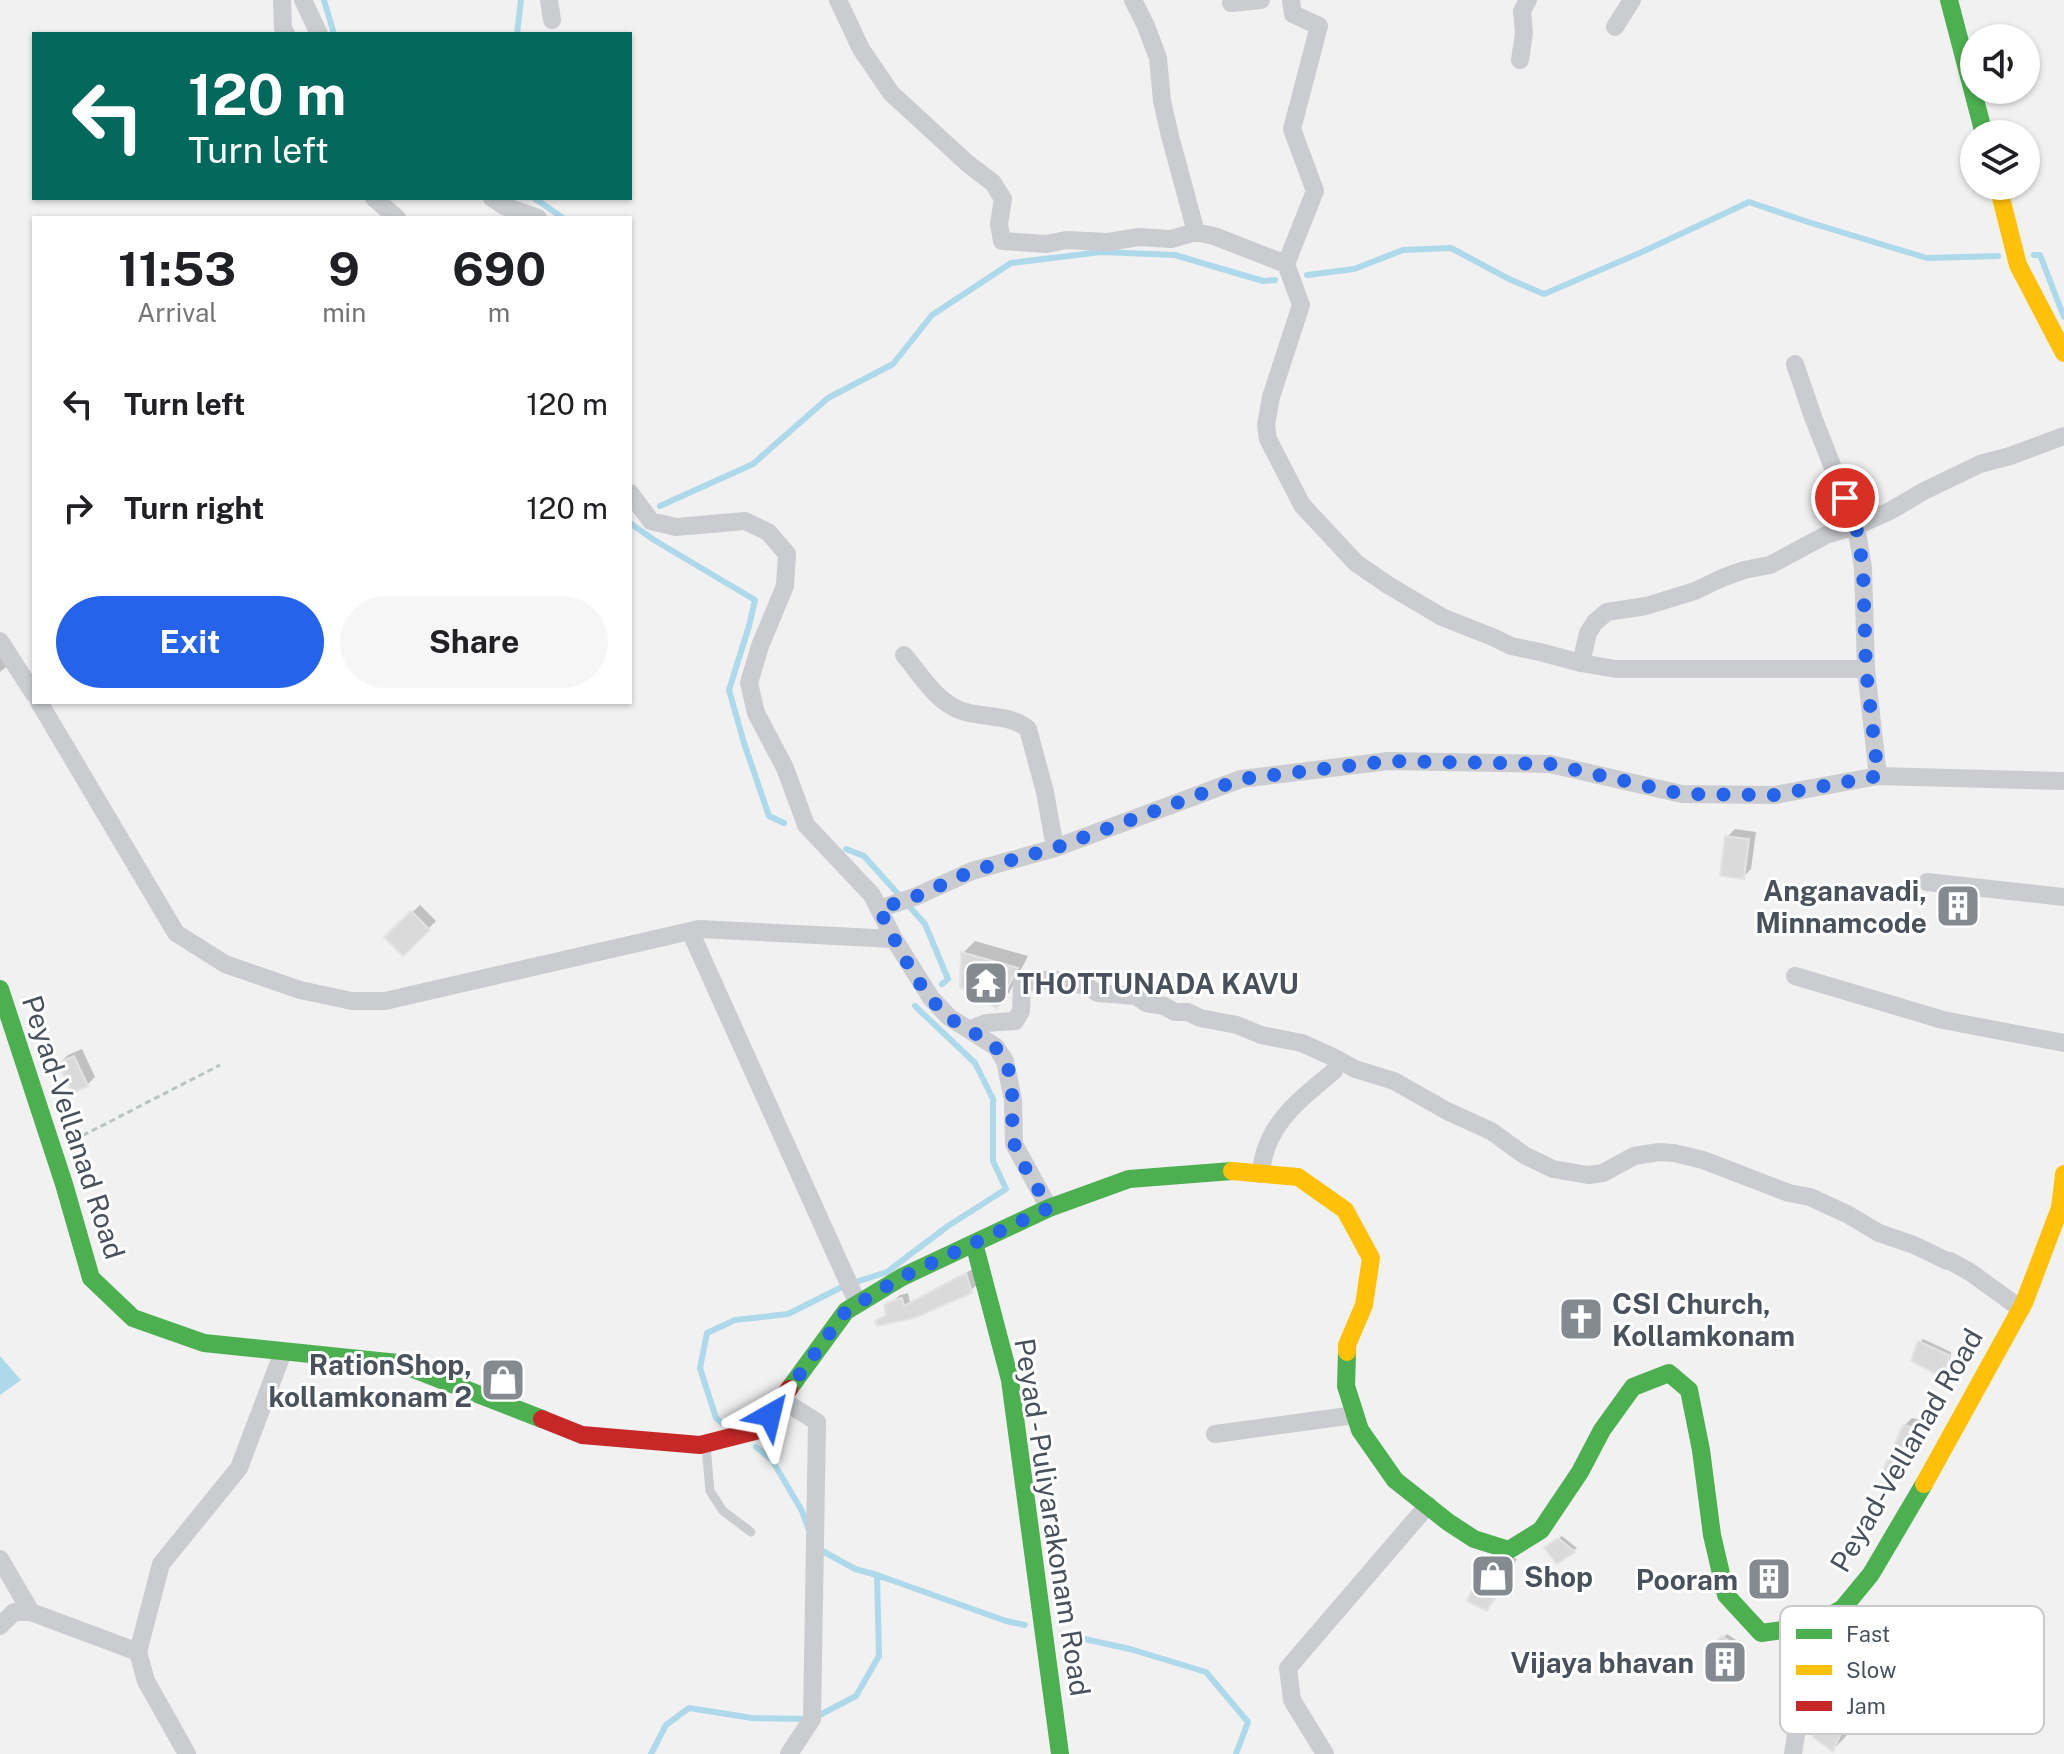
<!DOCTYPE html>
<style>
body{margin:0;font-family:"Public Sans",sans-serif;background:#f6f6f6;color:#202124;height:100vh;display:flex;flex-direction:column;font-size:30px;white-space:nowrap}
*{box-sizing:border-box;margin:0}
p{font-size:26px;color:#757577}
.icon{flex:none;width:44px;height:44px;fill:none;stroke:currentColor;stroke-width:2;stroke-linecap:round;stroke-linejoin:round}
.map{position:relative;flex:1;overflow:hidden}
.sheet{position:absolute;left:32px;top:216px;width:600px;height:488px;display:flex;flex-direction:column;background:#fff;border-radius:0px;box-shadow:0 2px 6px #0004}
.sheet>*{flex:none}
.top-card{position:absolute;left:32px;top:32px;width:600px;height:168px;border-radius:0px;box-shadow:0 2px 6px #0004;background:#00695c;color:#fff;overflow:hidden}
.fabs{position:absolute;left:1960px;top:24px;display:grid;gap:16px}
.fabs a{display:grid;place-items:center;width:80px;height:80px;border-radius:50%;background:#fff;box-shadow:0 2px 6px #0004;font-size:40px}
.pin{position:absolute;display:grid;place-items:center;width:68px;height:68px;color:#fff;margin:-34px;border:4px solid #fff;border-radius:50%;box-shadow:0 2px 8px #0007}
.me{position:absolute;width:88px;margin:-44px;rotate:37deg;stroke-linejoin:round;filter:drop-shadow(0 0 6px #0008)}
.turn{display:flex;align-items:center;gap:28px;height:168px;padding:0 24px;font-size:36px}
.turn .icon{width:104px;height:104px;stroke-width:2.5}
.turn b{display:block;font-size:56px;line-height:68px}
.eta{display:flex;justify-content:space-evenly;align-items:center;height:136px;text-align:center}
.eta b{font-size:48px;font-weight:700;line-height:56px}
.cta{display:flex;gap:16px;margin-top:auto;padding:16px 24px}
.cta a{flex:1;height:92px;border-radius:48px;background:#2563eb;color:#fff;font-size:32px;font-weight:700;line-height:92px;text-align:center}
.cta a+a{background:#f6f6f6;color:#202124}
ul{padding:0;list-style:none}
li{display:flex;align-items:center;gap:24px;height:104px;padding:0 24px}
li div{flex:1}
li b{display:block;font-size:30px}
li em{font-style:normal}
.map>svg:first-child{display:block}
.water{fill:#aed9ea}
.shadow{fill:#0003}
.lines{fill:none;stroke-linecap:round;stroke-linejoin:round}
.stream{stroke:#aed9ea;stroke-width:6}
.building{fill:#dadadb;stroke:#e2e3e4;stroke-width:2}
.path{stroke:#b9c4c1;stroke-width:3;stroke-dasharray:6 4;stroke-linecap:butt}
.lane{stroke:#cbcccf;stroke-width:9}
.street{stroke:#cbcccf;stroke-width:18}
.fast{stroke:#4caf50;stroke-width:18}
.slow{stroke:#ffc107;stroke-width:18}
.jam{stroke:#c62828;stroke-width:18}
.route{stroke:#2563eb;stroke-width:14;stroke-dasharray:0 25.2}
.labels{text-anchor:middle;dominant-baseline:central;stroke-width:6;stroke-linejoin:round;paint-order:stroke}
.poi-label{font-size:28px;font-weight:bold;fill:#49525c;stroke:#fff;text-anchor:end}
.street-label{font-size:28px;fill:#49525c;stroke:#fff}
.key{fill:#fff;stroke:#c8cbce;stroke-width:2}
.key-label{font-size:22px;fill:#49525c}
</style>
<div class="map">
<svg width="2064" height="1754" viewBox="0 0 2064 1754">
<rect width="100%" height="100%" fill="#f1f1f1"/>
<path class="water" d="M0,1356L21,1380L0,1395Z"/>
<path class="shadow" d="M0,646L12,662L0,672Z
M1735,829L1756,832L1751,869L1743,877L1727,837Z
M1960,890L1978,892L1974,912L1966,920L1951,898Z
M420,905L436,921L403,954L386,937Z
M975,941L1028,956L1009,993L996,1005L963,953Z
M82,1049L95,1077L87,1085L60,1063L68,1055Z
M973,1269L977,1285L970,1291L878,1322L888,1313L887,1306L900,1295L908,1293L910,1302Z
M1923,1339L1951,1352L1948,1374L1944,1377L1920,1342Z
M500,1368L517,1371L515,1386L512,1389L496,1371Z
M1912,1418L1930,1422L1905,1468L1897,1476L1904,1426Z
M1562,1536L1577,1548L1558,1562L1550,1545Z
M1497,1552L1517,1559L1494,1601L1487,1609L1489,1560Z
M1775,1559L1790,1565L1781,1588L1773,1595L1767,1567Z
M1727,1634L1739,1642L1744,1669L1741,1672L1710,1651Z
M1841,1696L1860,1706L1849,1733L1833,1750L1824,1712Z"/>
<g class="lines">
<path class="stream" d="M324,0L334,34
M517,34L521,0
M534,198L563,218
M2034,255H2040L2064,317
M1307,275L1354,269L1403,250L1451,248L1509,279L1544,294L1642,252L1749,202L1808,222L1927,258L1998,256
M660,506L753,464L828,398L893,364L932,315L1011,263L1101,252L1175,255L1263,281L1275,280
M630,523L654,540L755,600L749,626L729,690L744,743L769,816L784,823
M846,849L864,856L925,924L948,979L942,984
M722,1423L716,1418L700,1368L707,1333L735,1320L788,1314L844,1286L887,1272L948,1226L1006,1189L993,1161V1099L975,1063L915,1006
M756,1447L772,1460L802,1511L809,1530
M877,1575L1006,1621L1025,1625
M1061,1634L1130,1649L1206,1672L1248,1722L1236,1754
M651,1754L666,1725L689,1708L752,1718L812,1719L856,1696L879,1656L877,1575L855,1569L817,1548"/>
</g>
<path class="building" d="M1725,836L1749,839L1744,879L1720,876Z
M1950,897L1972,899L1967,922L1943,918Z
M411,911L430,930L403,956L384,937Z
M961,952L1018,968L997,1008L960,987Z
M74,1056L88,1086L72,1093L58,1063Z
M966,1273L972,1293L914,1318L877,1326L875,1321L886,1315L884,1305L892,1301L902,1298L904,1306Z
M1918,1341L1949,1355L1945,1379L1911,1361Z
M495,1370L514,1374L513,1392L490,1383Z
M1903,1425L1924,1430L1898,1478L1882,1473Z
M1558,1538L1575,1552L1557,1564L1544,1548Z
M1487,1559L1511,1567L1487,1611L1467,1601Z
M1765,1566L1784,1573L1773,1598L1753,1585Z
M1722,1636L1736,1646L1742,1674L1716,1682L1708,1650Z
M1823,1711L1845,1723L1833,1752L1813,1737Z"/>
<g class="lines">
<path class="path" d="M74,1140L220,1065"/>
<path class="lane" d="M706,1446L710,1491L723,1511L751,1532"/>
<path class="street" d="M282,0L283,28L286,34
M303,0L319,34
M549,0L552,20
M838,0L861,49L891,93L967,163L993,183L1003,199L999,224L1002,241L1047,244L1066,240L1108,242L1139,237L1171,239L1196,232L1214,236L1286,264L1301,305L1271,397L1266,425L1268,439L1302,505L1356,563L1388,585L1442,617L1495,638L1511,646L1540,652L1581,663L1588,633L1595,622L1607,612L1646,606L1695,591L1722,578L1744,570L1770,565L1826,535L1856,526L1890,511L1924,491L1980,464L2010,456L2064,436
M1133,0L1146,26L1158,58L1162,101L1170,136L1196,232
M1231,3L1261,0
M1615,27L1632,0
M1520,60L1524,33L1522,11L1528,0
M374,198L397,218
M492,198L504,206L538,218
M1286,264L1315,191L1292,129L1319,26L1293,14L1291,0
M1795,364L1813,417L1856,526L1863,568L1866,669L1878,776
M630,493L651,521L676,527L745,521L768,532L787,554L785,586L760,646L749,683L756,713L785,768L806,825L872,895L894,939L931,998L949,1017L996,1047L1005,1061L1013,1100L1014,1144L1049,1208
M0,641L34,694
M904,655C921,675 936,702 962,711C983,718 1011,714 1028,729L1045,792L1055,848
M1581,663L1616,669H1866
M39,702L176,933L225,964L300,990L352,1001H385L699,929L894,939
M1927,882L2064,897
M879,909L917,896L972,871L1055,848L1241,779L1388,761L1550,764L1682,794L1775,795L1878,776L2064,781
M690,931L858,1304
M1795,976L1943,1020L2064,1043
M969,1030L986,1023L1015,1021L1021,1011L1022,983L1052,979L1086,986L1098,993L1136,996L1146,1003L1164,1006L1175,1012H1188L1200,1018L1237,1025L1261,1035L1302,1043L1337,1059L1355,1069L1394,1081L1447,1111L1491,1131L1524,1155L1553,1169L1588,1175L1603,1173L1634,1156L1659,1152L1674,1153L1703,1160L1789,1193L1810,1197L1847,1214L1879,1233L1914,1245L1947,1261H1950L1970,1272L2021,1309
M1260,1174C1262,1166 1263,1157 1266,1149C1277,1115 1308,1093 1334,1071
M782,1400L817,1422L812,1719L789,1754
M1215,1434L1355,1415
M0,1559L31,1612
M0,1626L14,1612H31L138,1652
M187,1754L146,1681L138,1652L161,1564L239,1468L283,1352
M1325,1754L1292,1700L1288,1668L1428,1505
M1793,1754L1813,1626"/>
<path class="fast" d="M1949,0L1984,134
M0,989L64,1184L91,1278L133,1318L204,1343L398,1363L542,1419
M974,1243L1010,1380L1060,1754
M1347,1352L1346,1386L1360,1430L1395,1480L1448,1522L1474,1539L1509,1550L1541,1530L1580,1472L1602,1430L1633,1387L1669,1373L1689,1390L1701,1450L1712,1535L1726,1595L1761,1633L1813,1626L1843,1608L1871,1574L1924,1484
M789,1389L846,1311L902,1277L1049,1208L1129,1179L1232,1171"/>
<path class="slow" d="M1998,186L2018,265L2064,353
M1232,1171L1298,1177L1345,1210L1371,1258L1364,1305L1347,1345V1352
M1924,1484L2024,1303L2060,1208L2064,1174"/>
<path class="jam" d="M542,1419L582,1435L700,1445L759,1430L789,1389"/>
</g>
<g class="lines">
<path class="route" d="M770,1415L846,1311L902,1277L1049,1208C1041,1193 1016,1156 1014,1142C1009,1116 1018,1083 1003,1057C991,1037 966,1032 949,1017C920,994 896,942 879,909L917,896L972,871L1055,848L1241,779L1388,761L1550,764L1682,794L1775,795L1878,776L1866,669L1863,568L1856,526L1845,498"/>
</g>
<defs>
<g id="building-square" transform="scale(2.3)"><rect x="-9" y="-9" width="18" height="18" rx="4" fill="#848a90" stroke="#fff"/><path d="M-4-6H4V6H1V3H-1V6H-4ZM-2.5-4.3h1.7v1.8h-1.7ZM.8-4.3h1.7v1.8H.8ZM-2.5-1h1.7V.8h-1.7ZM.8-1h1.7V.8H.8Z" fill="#fff"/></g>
<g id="temple-square" transform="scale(2.3)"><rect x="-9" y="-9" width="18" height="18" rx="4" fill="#848a90" stroke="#fff"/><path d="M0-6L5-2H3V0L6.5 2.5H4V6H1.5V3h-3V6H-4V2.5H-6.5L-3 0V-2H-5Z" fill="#fff"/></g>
<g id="church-square" transform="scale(2.3)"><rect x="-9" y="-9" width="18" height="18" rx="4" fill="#848a90" stroke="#fff"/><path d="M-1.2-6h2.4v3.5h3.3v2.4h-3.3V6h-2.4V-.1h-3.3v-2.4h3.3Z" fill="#fff"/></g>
<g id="shop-square" transform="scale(2.3)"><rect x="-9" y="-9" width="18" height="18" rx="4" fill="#848a90" stroke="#fff"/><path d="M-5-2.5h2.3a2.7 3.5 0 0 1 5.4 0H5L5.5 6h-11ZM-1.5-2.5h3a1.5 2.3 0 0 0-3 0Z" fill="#fff"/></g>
</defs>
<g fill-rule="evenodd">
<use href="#building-square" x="1958" y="906"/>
<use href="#temple-square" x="986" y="983"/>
<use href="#church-square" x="1581" y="1319"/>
<use href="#shop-square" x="503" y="1380"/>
<use href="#shop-square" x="1493" y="1576"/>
<use href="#building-square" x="1769" y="1579"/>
<use href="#building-square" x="1725" y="1662"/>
</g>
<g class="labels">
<g class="poi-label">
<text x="1927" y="890">Anganavadi,<tspan x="1927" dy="32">Minnamcode</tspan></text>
<text x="1017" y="983" text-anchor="start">THOTTUNADA KAVU</text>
<text x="1612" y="1303" text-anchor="start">CSI Church,<tspan x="1612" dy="32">Kollamkonam</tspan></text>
<text x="472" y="1364">RationShop,<tspan x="472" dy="32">kollamkonam 2</tspan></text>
<text x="1524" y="1576" text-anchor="start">Shop</text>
<text x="1738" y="1579">Pooram</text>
<text x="1694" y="1662">Vijaya bhavan</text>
</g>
<g class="street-label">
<text transform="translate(74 1127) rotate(72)">Peyad-Vellanad Road</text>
<text transform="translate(1906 1450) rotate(-60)">Peyad-Vellanad Road</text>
<text transform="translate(1053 1517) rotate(81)">Peyad - Puliyarakonam Road</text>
</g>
</g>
<rect x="1780" y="1606" width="264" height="128" rx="12" class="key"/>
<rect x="1796" y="1629" width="36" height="10" fill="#4caf50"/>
<rect x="1796" y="1665" width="36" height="10" fill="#ffc107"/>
<rect x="1796" y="1701" width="36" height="10" fill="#c62828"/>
<g class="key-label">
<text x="1846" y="1642">Fast</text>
<text x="1846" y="1678">Slow</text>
<text x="1846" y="1714">Jam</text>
</g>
</svg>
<div class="fabs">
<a><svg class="icon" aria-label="sound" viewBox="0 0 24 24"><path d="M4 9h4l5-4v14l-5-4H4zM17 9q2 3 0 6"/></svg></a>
<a><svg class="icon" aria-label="layers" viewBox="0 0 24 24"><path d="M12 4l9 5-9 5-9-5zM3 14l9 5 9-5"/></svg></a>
</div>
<div class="pin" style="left:1845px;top:498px;background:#d93025"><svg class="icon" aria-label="arrive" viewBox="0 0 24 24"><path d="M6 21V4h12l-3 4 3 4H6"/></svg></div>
<svg class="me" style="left:770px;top:1415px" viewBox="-20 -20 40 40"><path d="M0-17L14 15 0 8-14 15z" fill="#2563eb" stroke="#fff" stroke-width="4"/></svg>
<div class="top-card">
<div class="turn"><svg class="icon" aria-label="left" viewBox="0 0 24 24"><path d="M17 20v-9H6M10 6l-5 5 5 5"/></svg><div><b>120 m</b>Turn left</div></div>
</div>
<section class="sheet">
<div class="eta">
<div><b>11:53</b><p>Arrival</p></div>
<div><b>9</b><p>min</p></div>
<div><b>690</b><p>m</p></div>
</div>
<ul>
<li><svg class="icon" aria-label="left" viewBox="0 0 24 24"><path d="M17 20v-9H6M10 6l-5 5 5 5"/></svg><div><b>Turn left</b></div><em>120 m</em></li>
<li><svg class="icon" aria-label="right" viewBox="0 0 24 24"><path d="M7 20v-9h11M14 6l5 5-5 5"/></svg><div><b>Turn right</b></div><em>120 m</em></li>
</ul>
<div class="cta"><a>Exit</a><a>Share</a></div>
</section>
</div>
